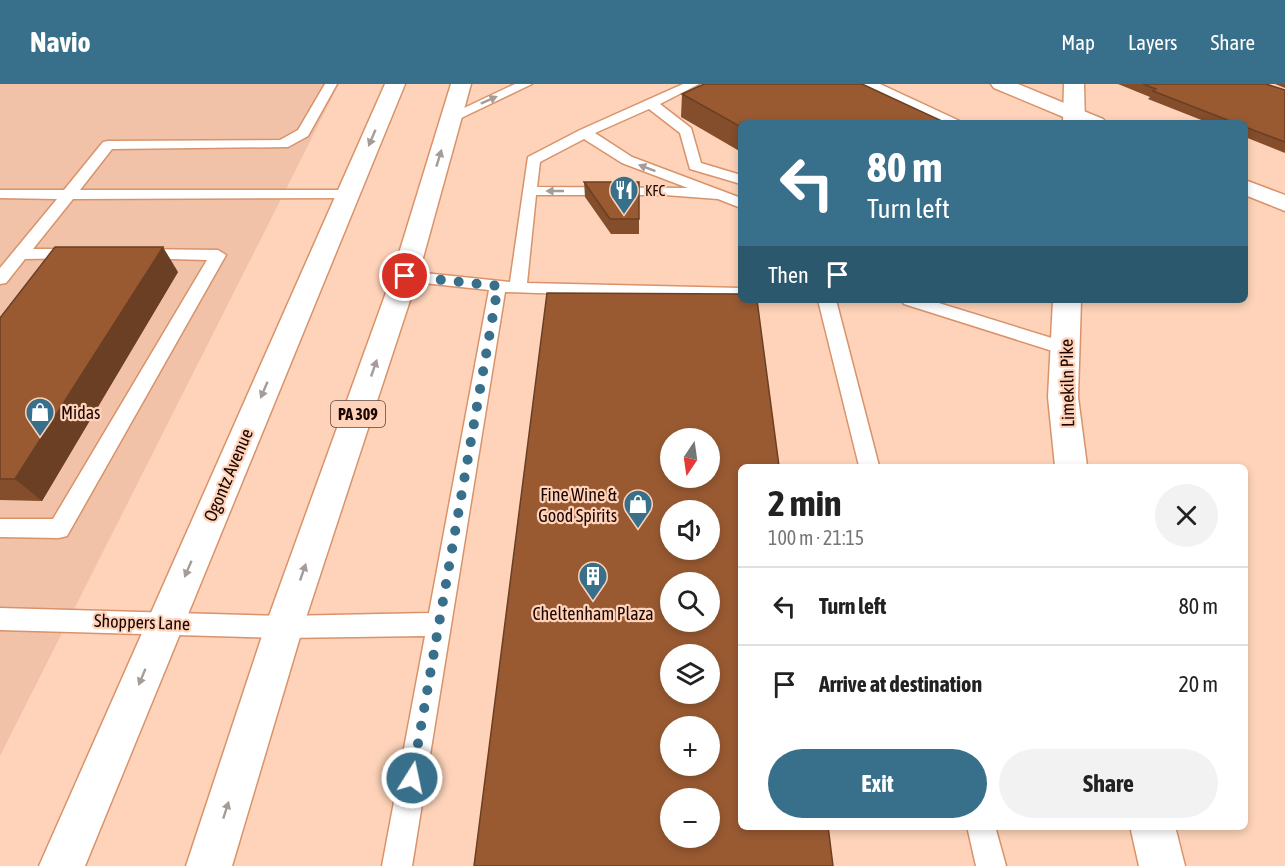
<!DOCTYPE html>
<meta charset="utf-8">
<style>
body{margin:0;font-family:"Asap Condensed",sans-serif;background:#f2f2f2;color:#222;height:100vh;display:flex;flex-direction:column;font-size:22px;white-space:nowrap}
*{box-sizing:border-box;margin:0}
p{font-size:20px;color:#767676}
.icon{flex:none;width:33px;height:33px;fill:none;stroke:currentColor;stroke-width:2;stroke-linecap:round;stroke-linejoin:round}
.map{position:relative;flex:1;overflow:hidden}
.drawer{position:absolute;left:738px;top:380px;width:510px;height:366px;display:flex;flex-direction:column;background:#fff;border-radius:9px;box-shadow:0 3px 9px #0003}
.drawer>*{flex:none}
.banner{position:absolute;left:738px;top:36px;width:510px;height:183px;border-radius:9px;box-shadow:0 3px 9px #0003;background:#386f8a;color:#fff;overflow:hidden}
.needle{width:39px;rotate:193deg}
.fabs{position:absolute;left:660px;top:344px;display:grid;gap:12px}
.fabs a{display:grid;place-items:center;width:60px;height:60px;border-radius:50%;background:#fff;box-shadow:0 3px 9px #0003;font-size:30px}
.pin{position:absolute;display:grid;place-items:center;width:51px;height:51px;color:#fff;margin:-26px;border:3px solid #fff;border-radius:50%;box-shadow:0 2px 6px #0007}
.me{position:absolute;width:66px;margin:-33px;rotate:10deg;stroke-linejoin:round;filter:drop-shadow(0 0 4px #0008)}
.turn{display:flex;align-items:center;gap:21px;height:126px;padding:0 30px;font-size:27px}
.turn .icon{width:78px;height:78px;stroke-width:2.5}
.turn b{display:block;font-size:42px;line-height:51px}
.then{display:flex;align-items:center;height:57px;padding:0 30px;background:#0003;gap:12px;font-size:22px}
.round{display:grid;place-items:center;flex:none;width:63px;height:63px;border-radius:32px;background:#f2f2f2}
.head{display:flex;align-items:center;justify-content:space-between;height:102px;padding:0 30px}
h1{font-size:36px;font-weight:700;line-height:45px}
.button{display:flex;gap:12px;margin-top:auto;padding:12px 30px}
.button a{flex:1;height:69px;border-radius:36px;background:#386f8a;color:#fff;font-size:24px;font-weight:700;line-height:69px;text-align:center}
.button a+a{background:#f2f2f2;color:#222}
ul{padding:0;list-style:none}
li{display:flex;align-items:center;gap:18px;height:78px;padding:0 30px;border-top:2px solid #e0e0e0}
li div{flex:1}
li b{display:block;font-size:22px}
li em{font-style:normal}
header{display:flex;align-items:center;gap:36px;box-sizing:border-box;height:84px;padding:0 30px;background:#386f8a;color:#fff}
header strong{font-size:28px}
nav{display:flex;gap:33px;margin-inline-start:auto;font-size:21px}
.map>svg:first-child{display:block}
.built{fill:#f1c2a8}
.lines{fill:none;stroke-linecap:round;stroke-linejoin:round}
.service-casing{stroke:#d8936a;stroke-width:3}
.tertiary-casing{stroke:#d8936a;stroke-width:3}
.secondary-casing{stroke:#d8936a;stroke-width:3}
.trunk-casing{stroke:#d8936a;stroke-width:3}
.service{fill:#fff;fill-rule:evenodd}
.tertiary{fill:#fff;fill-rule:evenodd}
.secondary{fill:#fff;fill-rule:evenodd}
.trunk{fill:#fff;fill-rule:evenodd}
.wall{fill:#844d2b}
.shaded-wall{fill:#6b3f23}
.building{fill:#995a32;stroke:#6b3f23;stroke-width:1.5;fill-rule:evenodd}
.oneway{fill:#a59b99}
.route{stroke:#386f8a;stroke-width:10;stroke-dasharray:0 18}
.labels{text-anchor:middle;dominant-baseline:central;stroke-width:4.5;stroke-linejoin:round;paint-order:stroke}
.far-poi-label{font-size:15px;fill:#1d0500;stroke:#fed3b9;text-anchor:start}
.shield{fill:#fed3b9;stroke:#604338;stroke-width:1.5}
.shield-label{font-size:16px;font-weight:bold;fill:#1d0500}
.street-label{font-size:18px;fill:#1d0500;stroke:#fed3b9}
.poi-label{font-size:18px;fill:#1d0500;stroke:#fed3b9;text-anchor:start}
</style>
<header>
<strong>Navio</strong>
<nav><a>Map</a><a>Layers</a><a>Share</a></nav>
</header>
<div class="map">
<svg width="1285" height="782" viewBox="0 0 1285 782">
<rect width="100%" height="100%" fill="#fed3b9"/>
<path class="built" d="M0,0H339L0,672Z"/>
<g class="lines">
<g class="service-casing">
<path id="service" d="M325,0H337L308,52L288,63L112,65L80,106H348L353,108L356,111L353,114L73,115L33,165H78L84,166L86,170L84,174L25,175L6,199L0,200V184L57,115L0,114V106H64L103,58L108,57L280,56L298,46Z
M515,0H532L457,36L452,37L445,33Z
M683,0H699L660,20L691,44L701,79L741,91V100L690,85L680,49L649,25L595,49L632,73L741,114V124L718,115L665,111H536L527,199L741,204V216L505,208L412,782H382L425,552L284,554L0,546V524L284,532L429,529L489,206L405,197L399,196L397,192L399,188L405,187L510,198L528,73L580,46ZM584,55L622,79L688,104L537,103L540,78Z
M863,0H880L964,39H946Z
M139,165L218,166L226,171L67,452L59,454L0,453V435H53L207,176L133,174L131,170L133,166Z
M818,216H836L879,382H859Z
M901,216H929L1071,260L1074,265L1071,270L1065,271L904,220Z
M967,742H995L1006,782H976Z"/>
</g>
<g class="tertiary-casing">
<path id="tertiary" d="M1064,0H1084L1085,39H1063Z
M1053,216H1081L1078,313L1087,382H1055L1048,313Z
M1130,742H1175L1185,782H1139Z"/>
</g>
<g class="secondary-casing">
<path id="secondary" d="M991,0H1018L1103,35L1107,39H1078L994,4Z
M1245,96L1285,111V127L1245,111Z"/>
</g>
<g class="trunk-casing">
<path id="trunk" d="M385,0H405L85,782H39Z
M451,0H471L418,192L303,543L232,782H186L265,543L392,192Z"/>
</g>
<use href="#service" class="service"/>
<use href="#tertiary" class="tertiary"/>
<use href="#secondary" class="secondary"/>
<use href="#trunk" class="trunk"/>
</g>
<path class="wall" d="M1118,0H1266L1285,6V69L1245,53V39H1209L1148,15L1150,13Z
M1275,0H1285V4Z
M682,10L741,39V68L681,33Z
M584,98H639V150H611L585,113Z
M178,188L42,417L0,416V234Z"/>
<path class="shaded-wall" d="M163,163L178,188L42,417L15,395Z"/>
<path class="building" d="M704,0H862L942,37L939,39H741V43L682,10Z
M1143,0H1266L1285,6V58L1245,43V39H1235L1153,7L1156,5Z
M584,98H639V135H610Z
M55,163H163L15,395H0V234Z
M547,209L741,210V216H757L779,382H741V742H828L833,782H474ZM670,354H710V393H670ZM670,426H710V465H670ZM670,498H710V537H670ZM670,570H710V609H670ZM670,642H710V681H670ZM670,714H710V753H670Z"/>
<defs><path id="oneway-solid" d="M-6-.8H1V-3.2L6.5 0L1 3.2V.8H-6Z" transform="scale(1.5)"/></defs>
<g class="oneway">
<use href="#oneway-solid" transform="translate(489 16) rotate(-24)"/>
<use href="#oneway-solid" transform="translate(372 54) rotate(113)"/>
<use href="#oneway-solid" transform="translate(439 74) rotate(-73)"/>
<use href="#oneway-solid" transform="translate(647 84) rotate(-159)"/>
<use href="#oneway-solid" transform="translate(555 107) rotate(180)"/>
<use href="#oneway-solid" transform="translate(374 284) rotate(-71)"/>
<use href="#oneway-solid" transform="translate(264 306) rotate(113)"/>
<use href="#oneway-solid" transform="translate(188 485) rotate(113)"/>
<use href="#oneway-solid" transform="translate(303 488) rotate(-71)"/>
<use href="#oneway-solid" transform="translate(142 593) rotate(113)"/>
<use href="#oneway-solid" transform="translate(226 726) rotate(-72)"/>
</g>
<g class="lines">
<path class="route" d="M405,192L498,202L412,694"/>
</g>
<defs>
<g id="restaurant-pin" transform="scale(1.5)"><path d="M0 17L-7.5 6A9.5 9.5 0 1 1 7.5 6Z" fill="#386f8a" stroke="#fed3b9"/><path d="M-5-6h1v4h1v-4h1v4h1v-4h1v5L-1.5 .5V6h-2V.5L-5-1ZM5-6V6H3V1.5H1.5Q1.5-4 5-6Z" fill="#fff"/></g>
<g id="shop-pin" transform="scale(1.5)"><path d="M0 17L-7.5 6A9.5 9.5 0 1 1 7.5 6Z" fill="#386f8a" stroke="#fed3b9"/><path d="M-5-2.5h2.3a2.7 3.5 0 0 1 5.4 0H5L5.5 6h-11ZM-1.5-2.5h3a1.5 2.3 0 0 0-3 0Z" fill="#fff"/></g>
<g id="building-pin" transform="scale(1.5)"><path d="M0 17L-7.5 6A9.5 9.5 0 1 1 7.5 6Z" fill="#386f8a" stroke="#fed3b9"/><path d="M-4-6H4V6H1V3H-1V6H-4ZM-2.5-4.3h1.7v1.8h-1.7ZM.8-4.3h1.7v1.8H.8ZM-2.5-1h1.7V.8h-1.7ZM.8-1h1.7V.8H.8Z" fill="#fff"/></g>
</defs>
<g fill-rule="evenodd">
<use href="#restaurant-pin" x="624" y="106"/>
<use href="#shop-pin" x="40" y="328"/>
<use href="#shop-pin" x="638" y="420"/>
<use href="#building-pin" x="593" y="492"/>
</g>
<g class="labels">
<g class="far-poi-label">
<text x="645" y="106">KFC</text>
</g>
<rect class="shield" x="331" y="317" width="54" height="26" rx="4.5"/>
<g class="shield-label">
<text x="358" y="330">PA 309</text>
</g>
<g class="street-label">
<text transform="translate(1067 299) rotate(-91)">Limekiln Pike</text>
<text transform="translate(228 391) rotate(-67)">Ogontz Avenue</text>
<text transform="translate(142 538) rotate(2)">Shoppers Lane</text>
</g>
<g class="poi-label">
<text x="61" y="328">Midas</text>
<text x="617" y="410" text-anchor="end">Fine Wine &amp;<tspan x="617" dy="21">Good Spirits</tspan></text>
<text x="593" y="529" text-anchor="middle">Cheltenham Plaza</text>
</g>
</g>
</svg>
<div class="fabs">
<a><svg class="needle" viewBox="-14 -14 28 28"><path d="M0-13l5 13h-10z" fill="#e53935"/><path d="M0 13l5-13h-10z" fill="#767676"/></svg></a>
<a><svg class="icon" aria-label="sound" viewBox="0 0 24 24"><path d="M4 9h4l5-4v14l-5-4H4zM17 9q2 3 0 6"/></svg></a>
<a><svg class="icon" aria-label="search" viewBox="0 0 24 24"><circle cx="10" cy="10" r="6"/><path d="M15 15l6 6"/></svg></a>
<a><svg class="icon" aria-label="layers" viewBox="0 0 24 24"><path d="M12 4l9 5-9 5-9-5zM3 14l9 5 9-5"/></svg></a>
<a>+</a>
<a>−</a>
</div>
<div class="pin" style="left:405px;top:192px;background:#d93025"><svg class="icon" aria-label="arrive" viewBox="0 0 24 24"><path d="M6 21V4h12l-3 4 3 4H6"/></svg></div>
<svg class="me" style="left:412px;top:694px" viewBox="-20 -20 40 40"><circle r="17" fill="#386f8a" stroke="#fff" stroke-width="3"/><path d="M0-11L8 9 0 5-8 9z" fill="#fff"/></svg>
<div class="banner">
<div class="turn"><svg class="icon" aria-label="left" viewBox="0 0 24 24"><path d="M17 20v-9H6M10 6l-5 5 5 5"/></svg><div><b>80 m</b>Turn left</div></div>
<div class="then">Then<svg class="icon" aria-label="arrive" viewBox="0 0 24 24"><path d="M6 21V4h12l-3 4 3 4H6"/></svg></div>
</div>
<section class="drawer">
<div class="head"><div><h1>2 min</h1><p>100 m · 21:15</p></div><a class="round"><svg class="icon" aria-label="close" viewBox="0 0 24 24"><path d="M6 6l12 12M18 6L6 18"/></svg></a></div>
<ul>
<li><svg class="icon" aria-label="left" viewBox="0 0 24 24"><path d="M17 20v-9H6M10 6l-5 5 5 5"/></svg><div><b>Turn left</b></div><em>80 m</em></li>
<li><svg class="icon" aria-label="arrive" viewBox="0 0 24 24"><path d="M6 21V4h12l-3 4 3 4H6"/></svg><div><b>Arrive at destination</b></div><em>20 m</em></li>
</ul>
<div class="button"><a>Exit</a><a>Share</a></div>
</section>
</div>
